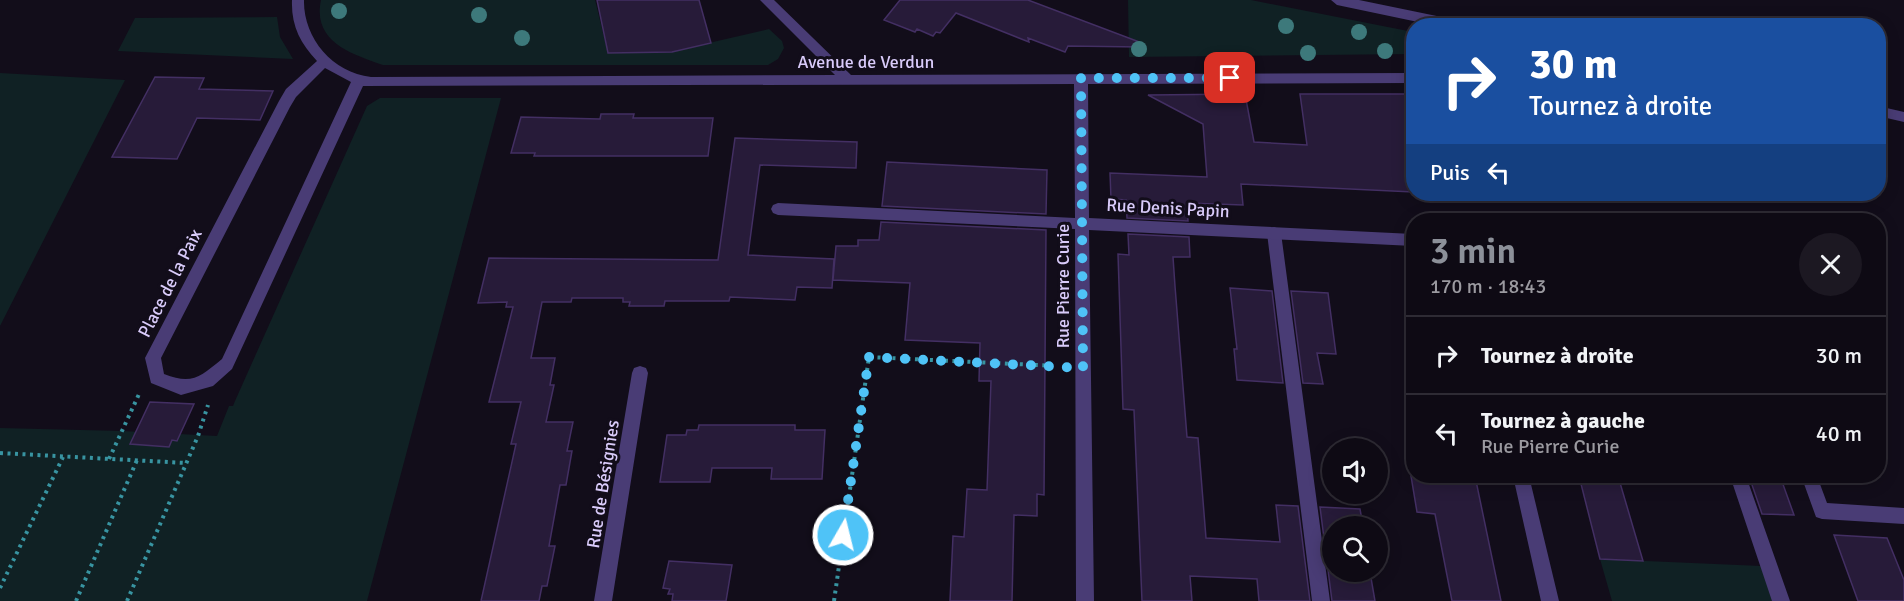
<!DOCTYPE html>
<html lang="fr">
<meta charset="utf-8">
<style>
body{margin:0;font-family:Signika,sans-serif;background:#1c1822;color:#f1f3f6;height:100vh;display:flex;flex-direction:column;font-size:22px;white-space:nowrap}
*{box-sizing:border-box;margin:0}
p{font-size:20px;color:#9b9aa0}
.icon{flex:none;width:33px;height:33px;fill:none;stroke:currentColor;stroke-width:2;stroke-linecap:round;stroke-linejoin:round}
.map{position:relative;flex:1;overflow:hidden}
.sheet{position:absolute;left:1406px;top:213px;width:480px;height:270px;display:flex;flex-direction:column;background:#0e0a14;border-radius:24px;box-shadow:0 3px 15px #0003,0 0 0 2px #2e2b34}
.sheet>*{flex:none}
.banner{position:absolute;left:1406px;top:18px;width:480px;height:183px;border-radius:24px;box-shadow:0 3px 15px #0003,0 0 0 2px #2e2b34;background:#1a4fa0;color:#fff;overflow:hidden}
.buttons{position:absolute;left:1322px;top:438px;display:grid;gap:12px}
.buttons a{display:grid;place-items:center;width:66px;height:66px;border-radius:50%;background:#0e0a14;box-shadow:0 3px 15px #0003,0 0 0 2px #2e2b34;font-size:30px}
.pin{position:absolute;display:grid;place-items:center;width:51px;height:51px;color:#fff;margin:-26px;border-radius:12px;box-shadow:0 3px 9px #0006}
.me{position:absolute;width:66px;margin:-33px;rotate:8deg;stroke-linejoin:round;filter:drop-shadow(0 0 4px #0008)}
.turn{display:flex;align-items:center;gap:21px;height:126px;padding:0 24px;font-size:27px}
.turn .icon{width:78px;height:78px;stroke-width:2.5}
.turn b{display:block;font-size:42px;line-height:51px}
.then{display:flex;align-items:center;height:57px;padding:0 24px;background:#0003;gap:12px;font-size:22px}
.round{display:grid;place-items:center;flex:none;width:63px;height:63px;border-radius:32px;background:#1c1822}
.head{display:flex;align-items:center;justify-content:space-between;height:102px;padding:0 24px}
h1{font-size:36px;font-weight:600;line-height:45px;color:#8c9099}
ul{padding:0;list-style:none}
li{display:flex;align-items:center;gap:18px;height:78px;padding:0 24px;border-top:2px solid #2e2b34}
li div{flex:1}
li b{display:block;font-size:22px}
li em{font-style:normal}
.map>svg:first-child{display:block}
.green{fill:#102124}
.building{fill:#271b39;stroke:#432f63;stroke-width:1.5}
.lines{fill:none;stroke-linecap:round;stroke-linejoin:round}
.path{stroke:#3894a1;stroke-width:4;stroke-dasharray:3 4.5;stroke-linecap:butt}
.service{fill:#493c75;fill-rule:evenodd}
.pedestrian{fill:#493c75;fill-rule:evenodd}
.minor{fill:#493c75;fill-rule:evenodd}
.tertiary{fill:#493c75;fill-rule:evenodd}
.tree{fill:#3d797b}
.route{stroke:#4fc3f7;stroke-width:10;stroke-dasharray:0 18}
.labels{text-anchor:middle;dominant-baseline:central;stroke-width:6;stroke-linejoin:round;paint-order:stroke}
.street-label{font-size:18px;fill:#d9cbfa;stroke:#120d1a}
</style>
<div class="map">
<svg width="1904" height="601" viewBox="0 0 1904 601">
<rect width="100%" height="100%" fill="#120d1a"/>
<path class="green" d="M321,0H595L608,53L670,52L769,29L782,41L784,48L778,59L768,65H383C352,54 312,42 321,0Z
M1128,0H1251L1413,32V54L1129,57Z
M277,17L280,37L293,59L118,51L135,18Z
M0,73L125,80L0,326Z
M380,98H501L367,601H0V428L122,431L217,436L229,406H233L235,401L367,106Z
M1600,559L1761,566L1773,601H1612Z"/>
<path class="building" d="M597,0H699L711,43L672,52L608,53Z
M900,0H1028L1142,43L1141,47L1068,46L1065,52L1028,38L1029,42L956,13L940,33L936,32L933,36L917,29L915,32L884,20Z
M155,77L204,78L199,89L273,91L260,120L197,118L177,159L112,157Z
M1245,94L1254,142L1307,145L1300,94H1413V192L1241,184L1243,205L1187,203L1188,221L1127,218L1126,200L1111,199L1110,173L1207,177L1203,124L1148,95Z
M601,114H634L633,118H713L708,156H534L535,153H511L521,117L600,119Z
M735,138L857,142L856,168L760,165L748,255L834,259L832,288L797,287L795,300L730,297L729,301H665L664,306H629L630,302H623V298H572L571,302H542L531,358H555L550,385H554L546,422H573L567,451H572L566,485H560L549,546H555L547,586H542L539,601H481L516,444H511L521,402H489L513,307H506L507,302L478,303L489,258L718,260Z
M887,162L1047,170L1046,214L882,206Z
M881,222L1046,230L1044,495L1037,494V516L1014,515L1012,601H950L953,536L964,537L967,489L987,490L991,381H979L980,343L905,340L910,283L833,280L836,246H858V240H879Z
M1128,234L1189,237L1190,257H1173L1175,286L1187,437L1198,438L1206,538L1280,542L1276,505L1298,506L1310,601H1259L1257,579L1190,576L1192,601H1142L1134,410L1123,409L1118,254L1129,255Z
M1230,288L1272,291L1283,383L1237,380L1234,349H1237Z
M1291,291L1328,293L1336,354L1317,353L1323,384L1303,383Z
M150,402L194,404L177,441L172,440L169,447L130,444Z
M699,425H795V430H825L822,479H771L772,468H712L710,482H660L667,435H686L687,430H698Z
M1411,476H1475L1501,601H1452L1435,514L1417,512Z
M1579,476H1618L1643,561L1600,559Z
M1749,476H1780L1794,515L1762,514Z
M1320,507L1360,509L1363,526H1332V572H1370L1375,601H1332Z
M1834,535L1887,538L1904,580V601H1858Z
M669,561L732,565L726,601H672L673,594H668L670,589L663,588Z"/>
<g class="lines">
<path class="path" d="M0,453L186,463
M109,459L140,392
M0,588L63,457
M76,601L137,460
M127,601L198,436L208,405
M834,601L869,357L1057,366"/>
<path class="service" d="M1805,476H1817L1827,503L1904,508V524L1822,519L1816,517L1803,481Z"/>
<path class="pedestrian" d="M1274,227L1279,229L1281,233L1330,601H1312L1267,233L1269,229Z
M1730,476H1746L1790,601H1772Z"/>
<path class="minor" d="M292,0H304C303,37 332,73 371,77L835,75L760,0H774L851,75L1413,73V83L1088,84L1089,218L1413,234V246L1089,230L1094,601H1076L1075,229L778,215L773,213L771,209L773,205L778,203L1075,218L1074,84L363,86L232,369L213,386L181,395L151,383L145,358L279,101L286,89L317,61C300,43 291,25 292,0ZM325,68L351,82L222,359C200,377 192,385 164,374L161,358L290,107L296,97Z
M640,366L646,368L648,373L612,601H594L632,373L634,368Z
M1513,476H1529L1559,601H1541Z"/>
<path class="tertiary" d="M1331,0H1359L1461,21L1467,26H1437L1337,5Z
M1878,106L1904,112V122L1878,116Z"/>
</g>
<g class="tree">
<circle cx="339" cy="11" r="8"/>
<circle cx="479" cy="15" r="8"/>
<circle cx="1286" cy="26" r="8"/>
<circle cx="1359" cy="32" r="8"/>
<circle cx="522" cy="38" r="8"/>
<circle cx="1139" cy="49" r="8"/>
<circle cx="1385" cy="51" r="8"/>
<circle cx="1308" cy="53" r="8"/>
</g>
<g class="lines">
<path class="route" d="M843,535L869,357L1083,368L1081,78H1230"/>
</g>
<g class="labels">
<g class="street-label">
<text x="866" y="62">Avenue de Verdun</text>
<text transform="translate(1168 208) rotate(3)">Rue Denis Papin</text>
<text transform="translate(170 283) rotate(-63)">Place de la Paix</text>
<text transform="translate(1063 286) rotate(-90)">Rue Pierre Curie</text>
<text transform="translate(603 484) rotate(-81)">Rue de Bésignies</text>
</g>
</g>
</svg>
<div class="buttons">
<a><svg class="icon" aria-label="sound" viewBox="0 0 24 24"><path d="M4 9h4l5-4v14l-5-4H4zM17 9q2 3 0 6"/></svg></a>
<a><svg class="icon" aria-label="search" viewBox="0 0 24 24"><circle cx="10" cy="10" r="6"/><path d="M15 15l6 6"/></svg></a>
</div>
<div class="pin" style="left:1230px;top:78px;background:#d93025"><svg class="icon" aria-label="arrive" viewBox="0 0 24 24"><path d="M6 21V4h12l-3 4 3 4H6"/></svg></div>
<svg class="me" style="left:843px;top:535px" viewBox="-20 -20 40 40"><circle r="17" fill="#4fc3f7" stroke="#fff" stroke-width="3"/><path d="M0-11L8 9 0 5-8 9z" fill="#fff"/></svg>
<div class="banner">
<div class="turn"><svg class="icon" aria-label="right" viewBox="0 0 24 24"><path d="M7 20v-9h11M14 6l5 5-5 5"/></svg><div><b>30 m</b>Tournez à droite</div></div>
<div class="then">Puis<svg class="icon" aria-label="left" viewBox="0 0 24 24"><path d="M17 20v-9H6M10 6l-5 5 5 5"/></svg></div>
</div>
<section class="sheet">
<div class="head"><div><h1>3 min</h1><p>170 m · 18:43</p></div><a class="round"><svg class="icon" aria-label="close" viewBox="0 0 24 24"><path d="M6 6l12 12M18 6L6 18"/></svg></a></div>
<ul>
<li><svg class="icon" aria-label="right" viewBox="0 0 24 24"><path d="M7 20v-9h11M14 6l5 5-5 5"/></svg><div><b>Tournez à droite</b></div><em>30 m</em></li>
<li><svg class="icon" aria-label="left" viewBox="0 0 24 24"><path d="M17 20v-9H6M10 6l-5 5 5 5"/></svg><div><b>Tournez à gauche</b><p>Rue Pierre Curie</p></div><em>40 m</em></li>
</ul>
</section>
</div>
